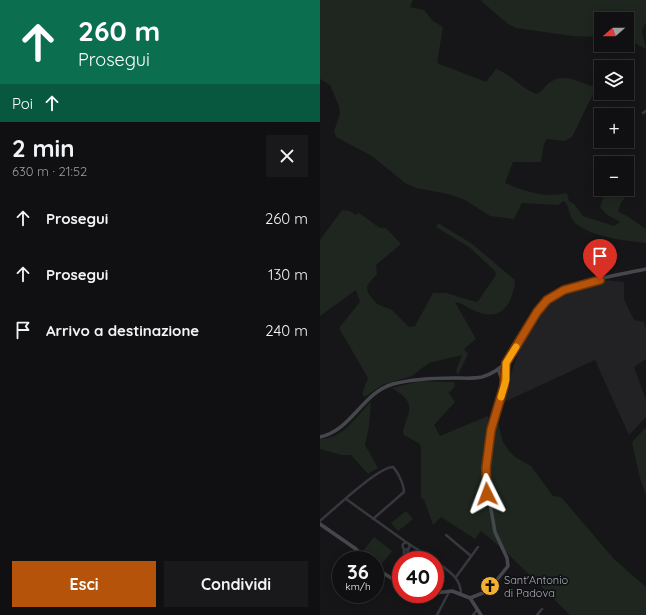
<!DOCTYPE html>
<html lang="it">
<meta charset="utf-8">
<style>
body{margin:0;font-family:Quicksand,sans-serif;background:#19191b;color:#f1f3f6;height:100vh;display:flex;flex-direction:column;font-size:15px;white-space:nowrap}
*{box-sizing:border-box;margin:0}
p{font-size:13px;color:#9c9d9f}
.icon{flex:none;width:22px;height:22px;fill:none;stroke:currentColor;stroke-width:2;stroke-linecap:round;stroke-linejoin:round}
.map{position:relative;flex:1;overflow:hidden}
.drawer{display:flex;flex-direction:column;background:#101012;width:320px}
.drawer>*{flex:none}
.guide{background:#0b6e4f;color:#fff;overflow:hidden}
.needle{width:26px;rotate:250deg}
.fabs{position:absolute;left:274px;top:12px;display:grid;gap:8px}
.fabs a{display:grid;place-items:center;width:40px;height:40px;border-radius:0px;background:#101012;box-shadow:0 2px 10px #0003,0 0 0 1px #303032;font-size:20px}
.speed{position:absolute;left:12px;top:551px;display:flex;gap:8px;font-size:20px;font-weight:700;text-align:center}
.speed>*{display:grid;place-content:center;width:52px;height:52px;border-radius:50%;background:#101012;box-shadow:0 2px 10px #0003,0 0 0 1px #303032;line-height:1}
.speed small{font-size:10px;font-weight:400}
.speed .limit{border:6px solid #d22;background:#fff;color:#111}
.pin{position:absolute;display:grid;place-items:center;width:34px;height:34px;color:#fff;margin:-41px -17px;border-radius:50% 50% 50% 0;rotate:-45deg;box-shadow:0 0 4px #0007}
.pin .icon{rotate:45deg}
.me{position:absolute;width:44px;margin:-22px;rotate:357deg;stroke-linejoin:round;filter:drop-shadow(0 0 3px #0008)}
.turn{display:flex;align-items:center;gap:14px;height:84px;padding:0 12px;font-size:18px}
.turn .icon{width:52px;height:52px;stroke-width:2.5}
.turn b{display:block;font-size:28px;line-height:34px}
.then{display:flex;align-items:center;height:38px;padding:0 12px;background:#0003;gap:8px;font-size:15px}
.round{display:grid;place-items:center;flex:none;width:42px;height:42px;border-radius:0px;background:#19191b}
.head{display:flex;align-items:center;justify-content:space-between;height:68px;padding:0 12px}
h1{font-size:24px;font-weight:800;line-height:30px}
.cta{display:flex;gap:8px;margin-top:auto;padding:8px 12px}
.cta a{flex:1;height:46px;border-radius:0px;background:#b45309;color:#fff;font-size:16px;font-weight:800;line-height:46px;text-align:center}
.cta a+a{background:#19191b;color:#f1f3f6}
ul{padding:0;list-style:none}
li{display:flex;align-items:center;gap:12px;height:56px;padding:0 12px}
li div{flex:1}
li b{display:block;font-size:15px}
li em{font-style:normal}
main{display:flex;flex:1;min-height:0}
.map>svg:first-child{display:block}
.built{fill:#222225}
.green{fill:#1e261f}
.lines{fill:none;stroke-linecap:round;stroke-linejoin:round}
.street{stroke:#37383d;stroke-width:2.5}
.secondary{stroke:#45474d;stroke-width:3.5}
.route-casing{stroke:#753606;stroke-width:10}
.route{stroke:#b45309;stroke-width:7}
.slow{stroke:#f59e0b;stroke-width:7}
.labels{text-anchor:middle;dominant-baseline:central;stroke-width:3.5;stroke-linejoin:round;paint-order:stroke}
.poi-label{font-size:11px;fill:#a8adb8;stroke:#111113;text-anchor:start}
</style>
<main>
<section class="drawer">
<div class="guide">
<div class="turn"><svg class="icon" aria-label="ahead" viewBox="0 0 24 24"><path d="M12 20V5M6 11l6-6 6 6"/></svg><div><b>260 m</b>Prosegui</div></div>
<div class="then">Poi<svg class="icon" aria-label="ahead" viewBox="0 0 24 24"><path d="M12 20V5M6 11l6-6 6 6"/></svg></div>
</div>
<div class="head"><div><h1>2 min</h1><p>630 m · 21:52</p></div><a class="round"><svg class="icon" aria-label="close" viewBox="0 0 24 24"><path d="M6 6l12 12M18 6L6 18"/></svg></a></div>
<ul>
<li><svg class="icon" aria-label="ahead" viewBox="0 0 24 24"><path d="M12 20V5M6 11l6-6 6 6"/></svg><div><b>Prosegui</b></div><em>260 m</em></li>
<li><svg class="icon" aria-label="ahead" viewBox="0 0 24 24"><path d="M12 20V5M6 11l6-6 6 6"/></svg><div><b>Prosegui</b></div><em>130 m</em></li>
<li><svg class="icon" aria-label="arrive" viewBox="0 0 24 24"><path d="M6 21V4h12l-3 4 3 4H6"/></svg><div><b>Arrivo a destinazione</b></div><em>240 m</em></li>
</ul>
<div class="cta"><a>Esci</a><a>Condividi</a></div>
</section>
<div class="map">
<svg width="326" height="615" viewBox="0 0 326 615">
<rect width="100%" height="100%" fill="#161618"/>
<path class="built" d="M284,280L304,282V299L314,320L324,322L326,329V359L314,367L326,400V417L309,435L275,360L184,402L183,396L201,345L220,312L239,294Z"/>
<path class="green" d="M0,0H93L90,7L104,10L113,21L123,27L117,63L166,82L176,69C191,74 201,89 217,94C222,92 224,87 229,83C243,72 258,82 272,86L281,78V88L273,94L252,137L245,141L227,139L224,144L221,162H193L185,183C207,192 223,198 247,193L249,201L254,204L263,216L294,226L300,222L286,214L280,207L286,189H307V180H310L312,186L300,205L298,212L307,216L326,229V243C306,241 271,237 255,223C249,217 250,207 244,201L238,205L202,203L194,219L170,216L145,200L128,194L96,188L85,183L52,156L16,137L14,131L20,114L19,106L10,85L0,79Z
M160,0H326V22L322,31L326,49L307,39V19H281V37L252,36L196,28L188,24Z
M22,210L30,211L35,215L39,213L60,228H66L81,244L56,265L57,274L50,282L47,287L48,293L57,304L72,310L89,327L95,326L113,293H126L156,302L158,301L176,275L175,271L149,247L116,227L118,223L151,243L194,279L195,283C191,306 181,322 155,311C147,308 143,303 135,302L156,339L144,349L148,354L138,375L136,371L142,355L109,363L92,376L62,385L45,397L42,394L48,378L19,328L40,302L36,290L0,316V240Z
M100,381L134,382L135,386L129,393L135,402L114,425L120,436L168,416L169,424L178,423L183,442L189,451L195,457L211,466L233,496L241,497L294,559L326,587V615H250L187,553L161,531L155,539L121,517L113,525L104,499L101,498V447L100,444L84,435L83,432C85,419 96,407 83,396C80,393 76,391 72,388Z
M51,401L49,426L45,445L58,468L48,474L31,455H22L0,449V439C23,439 37,416 51,401Z
M326,427V495L319,475L312,442Z
M86,511L93,519L78,531L71,523Z
M54,537L72,551L60,566L44,550Z"/>
<g class="lines">
<path class="street" d="M323,113L326,111
M26,499L86,542
M0,521C13,510 58,467 73,467C78,472 84,485 84,492L53,519
M126,535L151,556
M82.5 546a3.5 3.5 0 1 1 7 0a3.5 3.5 0 1 1-7 0Z
M89,544L114,560
M84,549V560
M84,560L89,548
M115,561C127,570 141,577 141,594
M136,577L158,547
M71,578L81,565
M117,615L129,592
M153,615L157,610
M217,615L222,609"/>
<path class="secondary" d="M178,369L184,385
M0,437C32,430 42,393 73,384C93,379 114,378 134,378C143,378 153,379 162,377C173,374 182,367 190,359C199,341 207,320 221,306C244,282 294,276 326,269
M0,524L36,549L46,560
M55,568L81,584
M115,593L132,591L150,598
M150,598L168,591L188,566L187,558L175,532L166,481L171,430L184,386L185,364
M150,598L161,615"/>
</g>
<g class="lines">
<g class="route-casing">
<path id="route" d="M167,494L166,468L171,430L184,386L186,363L217,312L227,300L244,290L280,280"/>
</g>
<use href="#route" class="route"/>
<path class="slow" d="M181,397L186,380V363L196,347"/>
</g>
<defs>
<g id="church-disc" transform="scale(1)"><circle r="9.5" fill="#f2b134" stroke="#111113"/><path d="M-1.2-6h2.4v3.5h3.3v2.4h-3.3V6h-2.4V-.1h-3.3v-2.4h3.3Z" fill="#111"/></g>
</defs>
<g fill-rule="evenodd">
<use href="#church-disc" x="170" y="586"/>
</g>
<g class="labels">
<g class="poi-label">
<text x="184" y="580">Sant'Antonio<tspan x="184" dy="13">di Padova</tspan></text>
</g>
</g>
</svg>
<div class="fabs">
<a><svg class="needle" viewBox="-14 -14 28 28"><path d="M0-13l5 13h-10z" fill="#e53935"/><path d="M0 13l5-13h-10z" fill="#9c9d9f"/></svg></a>
<a><svg class="icon" aria-label="layers" viewBox="0 0 24 24"><path d="M12 4l9 5-9 5-9-5zM3 14l9 5 9-5"/></svg></a>
<a>+</a>
<a>−</a>
</div>
<div class="speed"><div>36<small>km/h</small></div><div class="limit">40</div></div>
<div class="pin" style="left:280px;top:280px;background:#d93025"><svg class="icon" aria-label="arrive" viewBox="0 0 24 24"><path d="M6 21V4h12l-3 4 3 4H6"/></svg></div>
<svg class="me" style="left:167px;top:494px" viewBox="-20 -20 40 40"><path d="M0-17L14 15 0 8-14 15z" fill="#b45309" stroke="#fff" stroke-width="4"/></svg>
</div>
</main>
